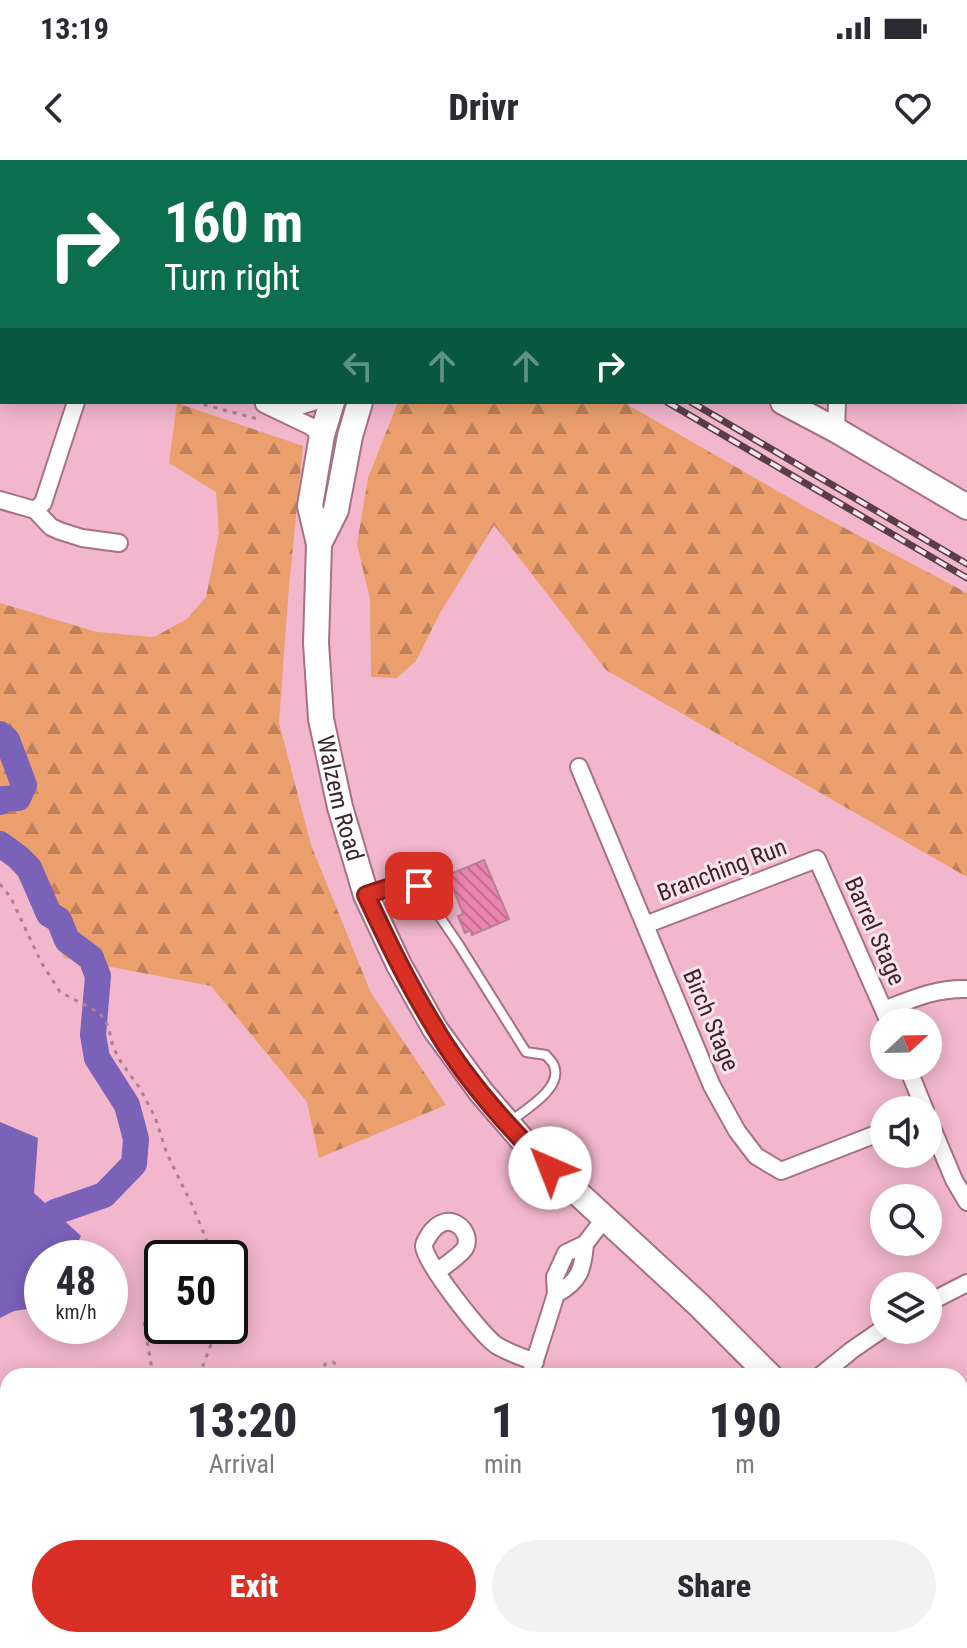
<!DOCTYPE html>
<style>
body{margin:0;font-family:"Roboto Condensed",sans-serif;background:#f2f2f3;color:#2b2b33;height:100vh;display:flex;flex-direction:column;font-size:30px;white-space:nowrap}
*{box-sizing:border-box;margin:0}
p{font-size:26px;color:#7c7c81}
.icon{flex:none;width:44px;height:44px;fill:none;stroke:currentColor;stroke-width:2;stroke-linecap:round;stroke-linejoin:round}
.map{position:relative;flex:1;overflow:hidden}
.panel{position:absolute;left:0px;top:1208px;width:968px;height:280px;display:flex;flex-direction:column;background:#fff;border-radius:24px 24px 0 0;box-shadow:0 4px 20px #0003}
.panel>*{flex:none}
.hud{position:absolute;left:0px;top:0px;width:968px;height:244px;box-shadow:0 4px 20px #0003;background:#0b6e4f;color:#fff;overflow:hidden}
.needle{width:52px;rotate:68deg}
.tools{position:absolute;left:870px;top:848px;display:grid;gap:16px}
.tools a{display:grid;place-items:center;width:72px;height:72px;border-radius:50%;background:#fff;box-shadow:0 4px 20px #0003;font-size:40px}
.speed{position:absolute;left:24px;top:1080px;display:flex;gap:16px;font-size:40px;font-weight:700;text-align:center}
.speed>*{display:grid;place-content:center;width:104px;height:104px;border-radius:50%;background:#fff;box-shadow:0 4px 20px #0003;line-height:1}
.speed small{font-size:20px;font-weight:400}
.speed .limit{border:4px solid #111;border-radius:12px;background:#fff;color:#111}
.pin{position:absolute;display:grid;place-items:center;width:68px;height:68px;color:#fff;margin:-34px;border-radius:16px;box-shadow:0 4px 12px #0006}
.me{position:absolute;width:88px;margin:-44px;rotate:316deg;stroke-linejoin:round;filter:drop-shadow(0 0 6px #0008)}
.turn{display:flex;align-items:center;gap:28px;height:168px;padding:0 32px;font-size:36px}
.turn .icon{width:104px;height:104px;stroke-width:2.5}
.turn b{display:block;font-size:56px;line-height:68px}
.lanes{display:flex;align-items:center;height:76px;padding:0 32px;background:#0003;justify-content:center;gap:40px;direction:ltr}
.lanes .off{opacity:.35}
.eta{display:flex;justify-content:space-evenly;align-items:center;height:136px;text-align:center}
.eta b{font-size:48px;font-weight:800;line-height:56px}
.button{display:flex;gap:16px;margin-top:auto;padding:16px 32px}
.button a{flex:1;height:92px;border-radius:48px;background:#d93025;color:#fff;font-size:32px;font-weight:800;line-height:92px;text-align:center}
.button a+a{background:#f2f2f3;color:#2b2b33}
.status{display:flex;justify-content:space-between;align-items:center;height:56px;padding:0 40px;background:#fff;direction:ltr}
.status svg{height:22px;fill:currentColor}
header{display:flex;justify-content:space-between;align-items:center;height:104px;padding:0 32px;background:#fff;font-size:36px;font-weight:800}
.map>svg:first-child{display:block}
.forest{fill:url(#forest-firs)}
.water{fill:#7a62b9}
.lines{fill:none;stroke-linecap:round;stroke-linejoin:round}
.river{stroke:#7a62b9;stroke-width:26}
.building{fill:url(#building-back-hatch);stroke:#b98197;stroke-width:2}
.service-casing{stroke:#a67085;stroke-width:12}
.minor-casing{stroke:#a67085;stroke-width:20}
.secondary-casing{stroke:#a67085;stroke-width:28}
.path{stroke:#ae8092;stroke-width:3;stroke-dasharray:4 6;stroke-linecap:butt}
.service{stroke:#fff;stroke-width:8}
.minor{stroke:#fff;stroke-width:16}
.secondary{stroke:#fff;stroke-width:24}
.rail-casing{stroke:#5a3d48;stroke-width:7}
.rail{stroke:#fce3ec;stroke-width:4;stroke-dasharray:12;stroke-linecap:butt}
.route-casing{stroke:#8d1f18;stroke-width:20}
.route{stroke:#d93025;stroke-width:14}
.labels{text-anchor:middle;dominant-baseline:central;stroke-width:6;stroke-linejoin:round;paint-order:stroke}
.street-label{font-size:24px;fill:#3c252e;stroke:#fce3ec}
</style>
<div class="status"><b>13:19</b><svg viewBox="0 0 49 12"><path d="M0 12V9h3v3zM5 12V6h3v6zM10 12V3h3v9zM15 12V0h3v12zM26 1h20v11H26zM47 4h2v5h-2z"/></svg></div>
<header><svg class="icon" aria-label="back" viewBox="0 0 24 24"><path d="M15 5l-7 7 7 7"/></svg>Drivr<svg class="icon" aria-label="heart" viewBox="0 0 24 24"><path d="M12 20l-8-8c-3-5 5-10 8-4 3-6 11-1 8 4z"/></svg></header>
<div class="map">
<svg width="967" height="1488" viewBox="0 0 967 1488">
<defs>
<pattern id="forest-firs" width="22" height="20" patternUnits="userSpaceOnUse" patternTransform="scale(2)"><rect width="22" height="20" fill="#ea9f6d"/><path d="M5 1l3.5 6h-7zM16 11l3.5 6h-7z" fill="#bf815a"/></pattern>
<pattern id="building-back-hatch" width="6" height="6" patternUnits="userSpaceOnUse" patternTransform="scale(2)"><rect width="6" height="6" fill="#eb85b0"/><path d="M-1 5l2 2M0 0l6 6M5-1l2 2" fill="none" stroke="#c06d90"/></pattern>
</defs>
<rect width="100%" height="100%" fill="#f2b6cd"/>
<path class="forest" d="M398,242H623L807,348L967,433V717L606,510L494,365L440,453L416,501L397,518L371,517L370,439L357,384L368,318Z
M177,243L303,286L289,426L279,563L311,685L371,833L446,945L319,998L307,942L211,826L64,798L36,741L0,693V443L97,472L154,477L187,459L206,437L219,373L216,332L169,303Z"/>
<path class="water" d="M0,962L38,978L34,1033L81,1076L70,1098H42V1147L14,1151L0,1158Z"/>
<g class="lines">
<path class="river" d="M0,574L7,580L24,625L18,638L3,639L0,642
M0,684L18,697L29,708L49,754L59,760L67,780L91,798L98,816L93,875L97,898L127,945L136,979L134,1004L104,1035L55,1052L0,1096"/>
</g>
<path class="building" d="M484,700L509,759L472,775L470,770L465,773L458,756L463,754L448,715Z"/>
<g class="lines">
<g class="service-casing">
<path id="service" d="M600,0L603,2
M367,735L409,721L419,726L459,785L526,892L546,895C547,897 554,903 554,906C563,928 526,949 511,961"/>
</g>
<g class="minor-casing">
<path id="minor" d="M11,0L15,2
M812,0V2
M264,244L310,266L322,275
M272,244L299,246L313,242
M836,270L837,242
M0,340L35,350L51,367L60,371L82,378L119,383
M35,350L43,343L76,242
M579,607L712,926L737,971L756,996L781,1011L884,971
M645,765L817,699L889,862
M884,850C912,839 936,828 967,829
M907,906L925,950
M928,958L954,1020L967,1042
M437,1112C444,1106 461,1095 465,1088C474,1072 448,1046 429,1075C427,1079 424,1082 424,1086C424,1102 481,1174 496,1185C507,1192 522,1197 535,1202
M556,1134C579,1122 583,1110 585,1084
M928,1143L967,1123
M530,1216L556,1134L555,1117L566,1093L585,1084L604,1059
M820,1216L852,1190L884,1168
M767,1480L778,1488
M269,1488L284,1480
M646,1488V1480"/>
</g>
<g class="secondary-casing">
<g id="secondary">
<path d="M377,1L390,0"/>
<path d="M461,2L462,0"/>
<path id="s1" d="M332,242L322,275L310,346L319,384L316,483L321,559L340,647L366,735L399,805L435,869L481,932L532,991L699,1145L770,1216"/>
<path d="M783,242L836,270L967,347"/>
<path d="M319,384L336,350L350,276L360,242"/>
<path d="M951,1480L955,1488"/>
</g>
</g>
<path class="path" d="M432,0L435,1
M194,242L258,259
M0,724L11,738L41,802L60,832L100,853L108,866L113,887L121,902L139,927L155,957L167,994L193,1047L208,1084L211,1098
M144,1162L153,1216
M199,1216L213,1179V1166
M322,1216L325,1204L333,1202L338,1206L337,1211L331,1216
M0,1351L8,1348
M9,1488L26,1480"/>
<use href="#service" class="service"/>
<use href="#minor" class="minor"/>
<use href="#secondary" class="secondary"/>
<g class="rail-casing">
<path id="rail" d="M254,0L257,2
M279,0L282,2
M667,242L967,418
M691,242L967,404"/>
</g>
<use href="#rail" class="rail"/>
</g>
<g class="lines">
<g class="route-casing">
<path id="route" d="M419,726L409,721L366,735C387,780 408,824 434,866C462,915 509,969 550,1008"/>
</g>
<use href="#route" class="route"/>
</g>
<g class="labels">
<g class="street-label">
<text stroke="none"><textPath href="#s1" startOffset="402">Walzem Road</textPath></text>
<text transform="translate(722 710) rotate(-21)">Branching Run</text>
<text transform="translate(875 771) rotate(66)">Barrel Stage</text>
<text transform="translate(711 860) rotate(67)">Birch Stage</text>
</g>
</g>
</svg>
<div class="tools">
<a><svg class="needle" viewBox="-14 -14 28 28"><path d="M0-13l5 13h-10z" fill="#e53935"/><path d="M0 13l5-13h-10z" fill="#7c7c81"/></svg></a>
<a><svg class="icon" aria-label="sound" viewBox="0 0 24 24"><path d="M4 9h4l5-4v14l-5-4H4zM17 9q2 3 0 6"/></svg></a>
<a><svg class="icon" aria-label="search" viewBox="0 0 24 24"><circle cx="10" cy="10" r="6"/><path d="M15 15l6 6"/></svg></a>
<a><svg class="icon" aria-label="layers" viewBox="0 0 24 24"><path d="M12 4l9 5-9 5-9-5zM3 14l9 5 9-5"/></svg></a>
</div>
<div class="speed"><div>48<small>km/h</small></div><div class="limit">50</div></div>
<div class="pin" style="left:419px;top:726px;background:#d93025"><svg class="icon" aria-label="arrive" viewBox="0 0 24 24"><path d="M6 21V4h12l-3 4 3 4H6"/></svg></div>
<svg class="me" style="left:550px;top:1008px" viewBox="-20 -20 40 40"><circle r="19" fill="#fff"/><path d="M0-13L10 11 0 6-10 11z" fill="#d93025"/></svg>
<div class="hud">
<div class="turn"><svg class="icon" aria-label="right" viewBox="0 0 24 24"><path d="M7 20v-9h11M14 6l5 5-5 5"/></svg><div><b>160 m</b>Turn right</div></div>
<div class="lanes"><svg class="icon off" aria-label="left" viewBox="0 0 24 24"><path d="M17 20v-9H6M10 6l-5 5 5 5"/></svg><svg class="icon off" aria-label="ahead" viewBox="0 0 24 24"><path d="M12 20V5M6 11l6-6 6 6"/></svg><svg class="icon off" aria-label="ahead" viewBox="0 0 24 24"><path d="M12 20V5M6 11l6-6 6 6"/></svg><svg class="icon" aria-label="right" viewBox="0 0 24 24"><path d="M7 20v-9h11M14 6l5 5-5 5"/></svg></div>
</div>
<section class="panel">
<div class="eta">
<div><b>13:20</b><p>Arrival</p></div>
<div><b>1</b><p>min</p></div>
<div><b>190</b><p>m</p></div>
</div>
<div class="button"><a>Exit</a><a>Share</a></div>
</section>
</div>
